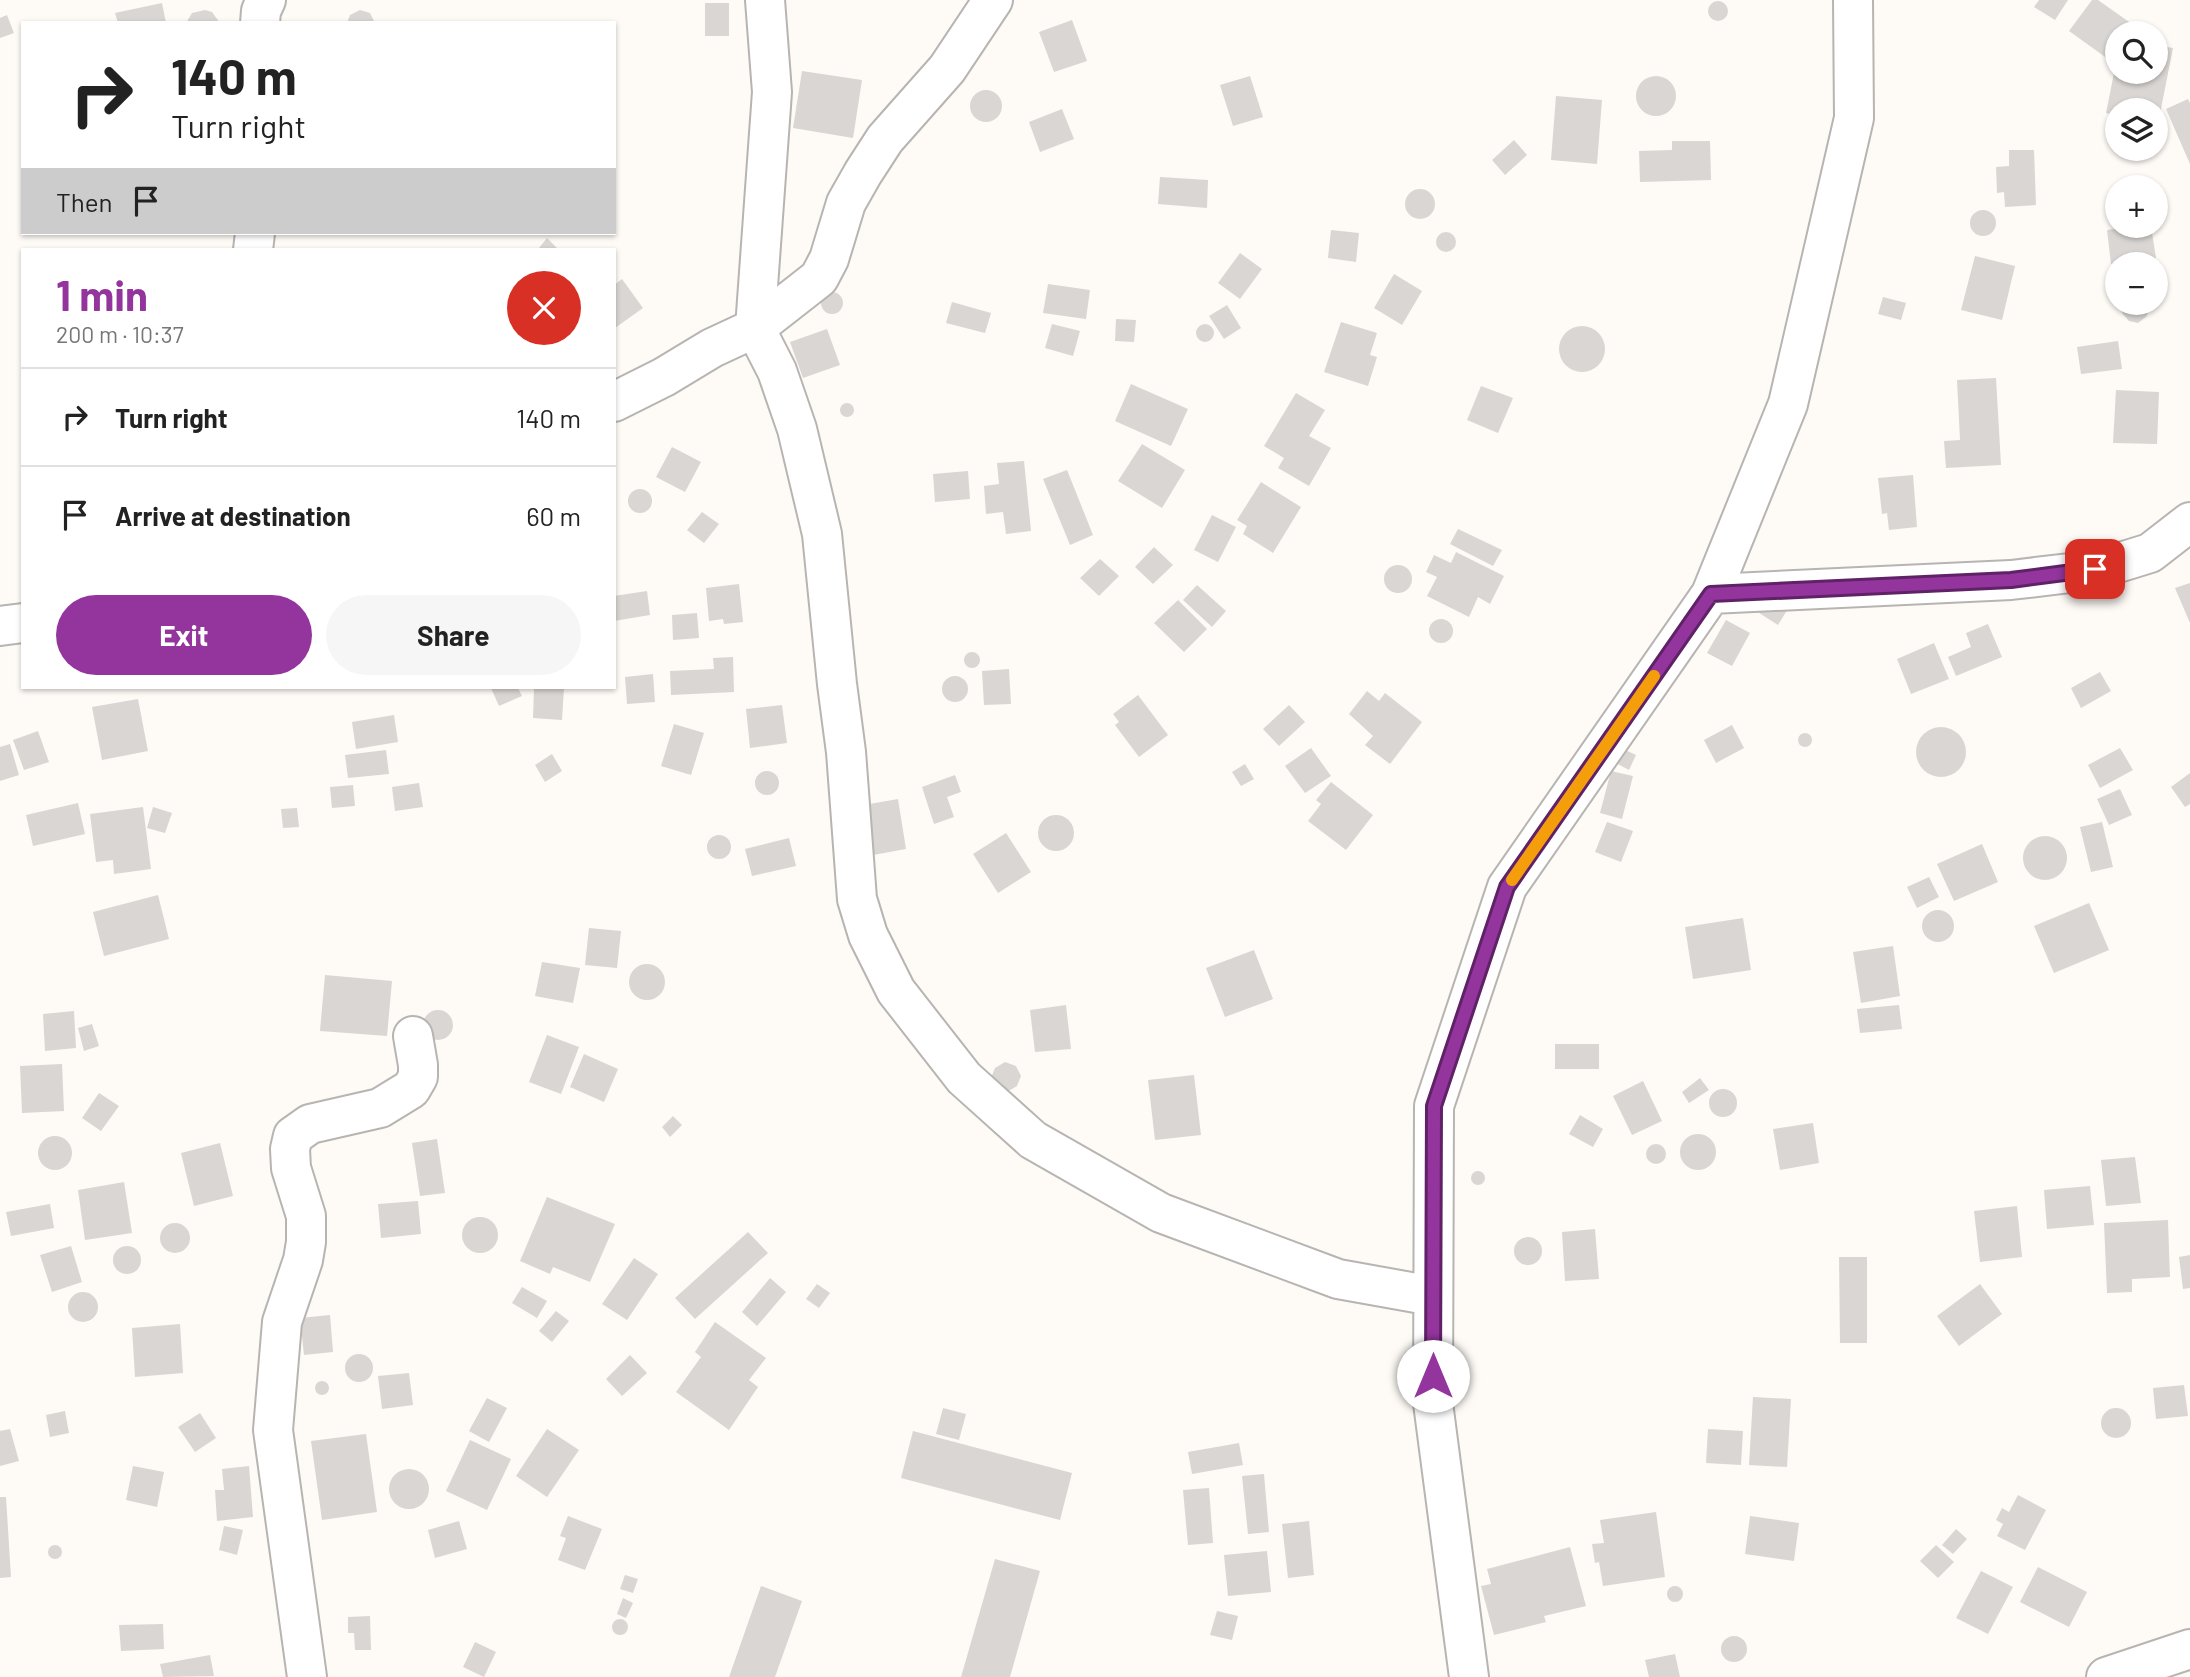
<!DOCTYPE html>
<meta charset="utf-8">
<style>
body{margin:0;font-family:Barlow,sans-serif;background:#f6f6f6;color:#222;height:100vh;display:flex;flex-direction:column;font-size:26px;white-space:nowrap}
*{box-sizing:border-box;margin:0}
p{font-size:23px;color:#767676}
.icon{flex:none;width:38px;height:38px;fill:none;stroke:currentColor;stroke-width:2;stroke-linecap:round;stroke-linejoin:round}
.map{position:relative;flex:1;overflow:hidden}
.details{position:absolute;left:21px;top:248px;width:595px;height:441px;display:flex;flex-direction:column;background:#fff;border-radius:0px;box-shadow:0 2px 5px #0004}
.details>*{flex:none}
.guide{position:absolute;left:21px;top:21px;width:595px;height:214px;border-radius:0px;box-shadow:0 2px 5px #0004;background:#fff;color:#222;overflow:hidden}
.controls{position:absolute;left:2105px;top:21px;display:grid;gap:14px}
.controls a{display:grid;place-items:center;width:63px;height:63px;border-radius:50%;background:#fff;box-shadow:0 2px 5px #0004;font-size:35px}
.pin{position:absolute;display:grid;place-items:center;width:60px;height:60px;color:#fff;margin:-30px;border-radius:14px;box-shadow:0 4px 10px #0006}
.me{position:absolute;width:77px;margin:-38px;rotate:0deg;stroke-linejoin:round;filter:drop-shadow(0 0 5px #0008)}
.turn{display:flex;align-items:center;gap:24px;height:147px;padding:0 35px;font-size:32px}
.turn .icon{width:91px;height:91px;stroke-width:2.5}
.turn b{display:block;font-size:49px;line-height:60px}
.then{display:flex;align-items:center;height:66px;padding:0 35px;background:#0003;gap:14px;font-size:26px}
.round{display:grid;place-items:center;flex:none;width:74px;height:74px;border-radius:37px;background:#f6f6f6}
.summary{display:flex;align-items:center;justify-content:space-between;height:119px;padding:0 35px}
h1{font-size:42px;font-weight:700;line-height:52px;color:#94359e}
.cta{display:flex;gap:14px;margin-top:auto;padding:14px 35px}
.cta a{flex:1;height:80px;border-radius:42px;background:#94359e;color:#fff;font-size:28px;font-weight:700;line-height:80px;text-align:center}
.cta a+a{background:#f6f6f6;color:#222}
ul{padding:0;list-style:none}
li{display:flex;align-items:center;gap:21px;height:98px;padding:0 35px;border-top:2px solid #e0e0e0}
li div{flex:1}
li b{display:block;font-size:26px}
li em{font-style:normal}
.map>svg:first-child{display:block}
.building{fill:#dad6d3}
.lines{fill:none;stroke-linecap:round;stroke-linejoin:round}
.minor-casing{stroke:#b8b4b1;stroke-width:42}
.minor{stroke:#fff;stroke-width:38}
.route-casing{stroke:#602267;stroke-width:18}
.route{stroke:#94359e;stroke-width:12}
.slow{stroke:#f59e0b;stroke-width:12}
</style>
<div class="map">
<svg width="2190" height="1677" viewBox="0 0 2190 1677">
<rect width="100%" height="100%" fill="#fefaf6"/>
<path class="building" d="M2039,0H2068L2055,20L2034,7Z
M2092,0H2098L2139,29L2137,33H2118V61L2115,64L2069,31Z
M1708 11a10 10 0 1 1 20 0a10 10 0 1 1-20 0Z
M162,3L166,23H118L115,13Z
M705,3H729V36H705Z
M205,10L212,12L220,23H186L192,13Z
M360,10L370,13L375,23H347L350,15Z
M7,15L14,33L0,38V18Z
M1072,20L1087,61L1054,72L1039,32Z
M2156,45L2173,48L2157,129L2156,110H2118V116L2106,113L2116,63L2118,72H2156Z
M802,71L862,80L853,138L793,128Z
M1250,76L1263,117L1233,126L1220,85Z
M1636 96a20 20 0 1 1 40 0a20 20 0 1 1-40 0Z
M970 106a16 16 0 1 1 32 0a16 16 0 1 1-32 0Z
M1556,96L1602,100L1597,164L1551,160Z
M2188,99L2190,103V164L2166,109Z
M1062,109L1074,139L1040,152L1029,122Z
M1514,140L1527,155L1505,175L1492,160Z
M1672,141H1710L1711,180L1640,182L1639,151L1672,150Z
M2009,150H2034L2036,205L2005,207L2004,192L1997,193L1996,167L2009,166Z
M1160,177L1208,180L1207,208L1158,204Z
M1405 204a15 15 0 1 1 30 0a15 15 0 1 1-30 0Z
M1970 223a13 13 0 1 1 26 0a13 13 0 1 1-26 0Z
M2134,226H2151L2156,258L2111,264L2107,230Z
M1331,230L1359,233L1356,262L1328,258Z
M1436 242a10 10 0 1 1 20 0a10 10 0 1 1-20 0Z
M547,238L557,248L555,250H541L539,248Z
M1240,253L1262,269L1240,299L1218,283Z
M1975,256L2015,266L2002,320L1961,310Z
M1394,274L1422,291L1402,325L1374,308Z
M622,279L643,308L615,328L614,285Z
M1048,284L1090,290L1086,319L1043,313Z
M821 303a11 11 0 1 1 22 0a11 11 0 1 1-22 0Z
M1883,297L1906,303L1901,320L1878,314Z
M952,302L991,313L985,333L946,323Z
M2125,303H2146L2148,313L2146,317L2138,323L2129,321L2122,313Z
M1227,305L1241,328L1224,339L1209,316Z
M1116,319L1136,320L1134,342L1115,341Z
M1341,322L1377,333L1370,355L1377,357L1368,386L1324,372Z
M1052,324L1080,331L1073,356L1045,348Z
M1196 333a9 9 0 1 1 18 0a9 9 0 1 1-18 0Z
M1559 349a23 23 0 1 1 46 0a23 23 0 1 1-46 0Z
M827,329L840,365L803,378L790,342Z
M2118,341L2122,369L2081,374L2077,347Z
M1996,378L2001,465L1946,468L1944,441L1960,440L1957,380Z
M1131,384L1188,409L1171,446L1115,421Z
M1481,386L1513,398L1498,433L1467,420Z
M2116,390L2159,392L2157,444L2113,443Z
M1296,393L1325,410L1309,436L1331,448L1309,486L1278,468L1284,458L1264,446Z
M840 410a7 7 0 1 1 14 0a7 7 0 1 1-14 0Z
M1142,444L1185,470L1162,508L1118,481Z
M672,447L701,462L685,492L656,477Z
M1024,461L1031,531L1006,534L1003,512L986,514L984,486L999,484L997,463Z
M1067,470L1093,535L1070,545L1043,479Z
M968,471L970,499L935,502L933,474Z
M1913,475L1917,527L1889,530L1887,513L1882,514L1878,478Z
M1261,482L1301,507L1273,553L1243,534L1247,526L1237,520Z
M628 501a12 12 0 1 1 24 0a12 12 0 1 1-24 0Z
M702,512L719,524L704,543L687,530Z
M1212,515L1236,527L1218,562L1194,550Z
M1458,529L1502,550L1493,566L1450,544Z
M1154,547L1173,565L1153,584L1135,567Z
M1456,552L1504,576L1490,604L1478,597L1469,617L1427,596L1437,577L1426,572L1434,555L1451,563Z
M1100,559L1119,576L1099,596L1080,578Z
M1384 579a14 14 0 1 1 28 0a14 14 0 1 1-28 0Z
M2190,583V623L2175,588Z
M739,584L743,622L724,624L723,619L709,621L706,588Z
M1197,585L1226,611L1212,627L1183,600Z
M647,591L650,615L614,621V596Z
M1767,594L1789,607L1778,625L1756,611Z
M1178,600L1207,629L1184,652L1154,623Z
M697,613L699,638L673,640L672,615Z
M1429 631a12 12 0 1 1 24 0a12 12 0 1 1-24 0Z
M1726,620L1750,633L1732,666L1707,653Z
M1988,624L2002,657L1956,676L1948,657L1971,647L1966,633Z
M1934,643L1949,679L1911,694L1897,659Z
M964 660a8 8 0 1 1 16 0a8 8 0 1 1-16 0Z
M733,657L734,692L671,695L670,671L714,669L713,658Z
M1009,669L1011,704L984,705L982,671Z
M2100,672L2111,691L2081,708L2071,688Z
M653,674L655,702L627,704L625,677Z
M942 689a13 13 0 1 1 26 0a13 13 0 1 1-26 0Z
M491,688H518L522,696L499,706Z
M534,688H564L562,720L533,718Z
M1367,691L1379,701L1385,693L1422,722L1390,764L1365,745L1373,736L1349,714Z
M1138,695L1168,735L1139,757L1115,725L1119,722L1113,714Z
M138,699L148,751L102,760L92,707Z
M782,705L787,743L750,748L746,709Z
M1289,705L1305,722L1279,746L1263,729Z
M394,715L398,742L356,749L352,722Z
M674,724L704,733L691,775L661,766Z
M1732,725L1744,748L1716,763L1704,740Z
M1916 752a25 25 0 1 1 50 0a25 25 0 1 1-50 0Z
M38,731L49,762L24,770L13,740Z
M1798 740a7 7 0 1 1 14 0a7 7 0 1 1-14 0Z
M10,744L19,775L0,781V747Z
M1311,748L1331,776L1305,793L1285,766Z
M2120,748L2133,770L2100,788L2088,765Z
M1623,749L1636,755L1629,770L1616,763Z
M386,750L389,774L348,778L345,755Z
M552,754L562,771L545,782L535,765Z
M1245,764L1254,779L1241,786L1232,772Z
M1611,771L1633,776L1622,819L1600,813Z
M755 783a12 12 0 1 1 24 0a12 12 0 1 1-24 0Z
M2190,773V804L2185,807L2171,787Z
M955,775L961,792L947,797L954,817L934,824L922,787Z
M1331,782L1373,815L1346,850L1308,821L1321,804L1316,800Z
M419,783L423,807L395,811L392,787Z
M353,785L355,806L332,808L330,787Z
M2120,789L2132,815L2109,825L2097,799Z
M898,799L906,849L873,855L864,805Z
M78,803L85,834L33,846L26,815Z
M143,807L151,869L114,874L113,860L96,862L90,814Z
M153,807L172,813L165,833L147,828Z
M297,808L299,827L283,828L281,809Z
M1038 833a18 18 0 1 1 36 0a18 18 0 1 1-36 0Z
M1607,822L1633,831L1621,862L1595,852Z
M2102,822L2113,867L2091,872L2080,827Z
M1006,833L1031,872L998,893L973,854Z
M707 847a12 12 0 1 1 24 0a12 12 0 1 1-24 0Z
M2023 858a22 22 0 1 1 44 0a22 22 0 1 1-44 0Z
M789,838L796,866L752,876L745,849Z
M1982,844L1998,882L1954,901L1937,864Z
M1929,877L1939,897L1917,908L1907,887Z
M158,895L169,939L104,956L93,912Z
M2089,903L2109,950L2054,973L2034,926Z
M1922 926a16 16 0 1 1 32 0a16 16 0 1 1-32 0Z
M1743,918L1751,970L1693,979L1685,927Z
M589,928L621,931L617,968L585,965Z
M1893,946L1900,996L1861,1003L1853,952Z
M1254,950L1273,999L1225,1017L1206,968Z
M542,962L580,968L573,1003L535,996Z
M629 982a18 18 0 1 1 36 0a18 18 0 1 1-36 0Z
M325,975L392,981L387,1036L320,1031Z
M1066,1005L1071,1049L1035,1052L1030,1010Z
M1899,1005L1902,1029L1860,1033L1857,1009Z
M423 1025a15 15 0 1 1 30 0a15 15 0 1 1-30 0Z
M74,1011L76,1048L45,1051L43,1014Z
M92,1024L99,1046L84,1051L78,1028Z
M547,1035L579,1047L561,1094L529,1082Z
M1555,1044H1599V1069H1555Z
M584,1054L618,1069L604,1102L570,1087Z
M1005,1062L1016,1066L1021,1076L1017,1086L1007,1092L991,1078L995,1068Z
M62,1064L64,1111L22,1113L20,1066Z
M1194,1075L1201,1135L1155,1140L1148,1080Z
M1700,1078L1709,1090L1689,1103L1682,1092Z
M1643,1081L1662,1121L1632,1135L1613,1096Z
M1709 1103a14 14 0 1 1 28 0a14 14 0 1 1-28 0Z
M99,1093L119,1106L101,1131L82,1118Z
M1580,1115L1603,1129L1593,1147L1569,1134Z
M673,1116L682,1125L670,1137L662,1127Z
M1813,1123L1819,1163L1780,1170L1773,1129Z
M1680 1152a18 18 0 1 1 36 0a18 18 0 1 1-36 0Z
M38 1153a17 17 0 1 1 34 0a17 17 0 1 1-34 0Z
M437,1139L445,1193L420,1196L412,1143Z
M220,1143L233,1196L194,1206L181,1153Z
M1646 1154a10 10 0 1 1 20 0a10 10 0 1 1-20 0Z
M2135,1157L2141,1203L2106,1206L2101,1160Z
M1471 1178a7 7 0 1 1 14 0a7 7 0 1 1-14 0Z
M124,1182L132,1233L85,1240L78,1190Z
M2090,1186L2094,1225L2047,1229L2044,1190Z
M547,1197L615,1224L590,1282L553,1267L550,1274L520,1261Z
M418,1201L421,1234L381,1238L378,1204Z
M50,1204L54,1228L11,1236L6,1212Z
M2017,1206L2022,1257L1980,1262L1974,1211Z
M462 1235a18 18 0 1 1 36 0a18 18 0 1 1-36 0Z
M2168,1220L2170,1277L2132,1279V1292L2107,1293L2104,1223Z
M160 1238a15 15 0 1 1 30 0a15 15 0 1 1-30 0Z
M1595,1229L1599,1279L1565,1281L1562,1232Z
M748,1232L768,1253L695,1319L675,1298Z
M1514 1251a14 14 0 1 1 28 0a14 14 0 1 1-28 0Z
M71,1246L82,1282L52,1292L40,1255Z
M113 1260a14 14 0 1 1 28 0a14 14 0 1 1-28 0Z
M2190,1255V1288L2183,1289L2179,1257Z
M1839,1257H1867V1343H1840Z
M634,1258L658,1274L627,1320L602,1304Z
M770,1278L786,1292L757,1326L742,1312Z
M817,1284L830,1293L819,1308L806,1299Z
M1980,1284L2002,1314L1959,1346L1937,1316Z
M522,1287L547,1301L537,1318L512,1303Z
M68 1307a15 15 0 1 1 30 0a15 15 0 1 1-30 0Z
M556,1311L569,1321L552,1342L539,1331Z
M330,1315L333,1352L304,1355L300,1318Z
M715,1322L766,1358L749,1380L758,1387L729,1430L676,1392L701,1357L695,1352Z
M180,1324L183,1373L135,1377L132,1328Z
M345 1368a14 14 0 1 1 28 0a14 14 0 1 1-28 0Z
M630,1355L647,1373L622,1396L606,1379Z
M409,1373L413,1405L382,1409L378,1376Z
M315 1388a7 7 0 1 1 14 0a7 7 0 1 1-14 0Z
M2184,1385L2188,1416L2156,1419L2153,1388Z
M1753,1397L1791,1399L1787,1467L1749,1465Z
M487,1398L507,1408L489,1442L469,1431Z
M943,1408L966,1414L959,1440L936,1434Z
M2101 1423a15 15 0 1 1 30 0a15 15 0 1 1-30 0Z
M65,1411L69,1433L50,1437L46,1415Z
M200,1413L216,1438L195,1452L178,1427Z
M10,1429L19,1461L0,1466V1431Z
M547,1429L579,1450L547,1497L516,1476Z
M1708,1429L1743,1431L1741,1465L1706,1463Z
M913,1431L1072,1473L1060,1520L901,1478Z
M366,1434L377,1512L322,1520L311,1441Z
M470,1440L511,1459L487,1510L446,1491Z
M1239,1443L1243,1465L1192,1474L1188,1452Z
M133,1466L164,1472L157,1507L126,1500Z
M249,1466L253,1517L217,1521L215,1490H224L222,1469Z
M389 1489a20 20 0 1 1 40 0a20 20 0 1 1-40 0Z
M1264,1474L1269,1532L1248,1534L1242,1476Z
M1209,1488L1213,1543L1188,1545L1183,1490Z
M2018,1495L2046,1510L2025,1550L1997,1536L2003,1524L1996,1520L2002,1508L2009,1512Z
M0,1497H6L11,1577L0,1578Z
M1656,1512L1665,1577L1603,1586L1599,1562L1595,1563L1592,1544L1604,1543L1600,1520Z
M568,1516L602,1529L585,1570L558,1560L566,1538L560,1536Z
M1750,1516L1799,1523L1794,1561L1745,1554Z
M459,1521L467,1549L435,1558L428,1530Z
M1309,1521L1314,1575L1288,1578L1282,1524Z
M224,1526L243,1530L237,1555L219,1550Z
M1956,1529L1967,1539L1953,1554L1942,1545Z
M48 1552a7 7 0 1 1 14 0a7 7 0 1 1-14 0Z
M1936,1545L1954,1562L1938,1578L1920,1561Z
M1570,1547L1586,1606L1544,1616L1546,1622L1494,1635L1481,1586L1491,1584L1487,1569Z
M1267,1551L1271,1592L1228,1596L1224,1555Z
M995,1559L1040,1571L1010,1677H961Z
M2038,1567L2087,1592L2069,1627L2020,1602Z
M1981,1571L2013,1587L1988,1634L1956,1618Z
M625,1575L638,1579L633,1593L620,1589Z
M761,1586L802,1601L775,1677H729Z
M1667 1594a8 8 0 1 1 16 0a8 8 0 1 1-16 0Z
M623,1598L633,1603L626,1618L617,1614Z
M1217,1611L1238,1616L1232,1640L1210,1635Z
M370,1616L371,1650H355L354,1633H348V1617Z
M612 1627a8 8 0 1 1 16 0a8 8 0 1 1-16 0Z
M163,1624L164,1649L121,1651L119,1625Z
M1721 1649a13 13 0 1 1 26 0a13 13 0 1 1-26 0Z
M475,1642L496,1652L484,1677L463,1667Z
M1675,1654L1680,1677H1649L1645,1660Z
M210,1655L214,1676L163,1677L160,1664Z"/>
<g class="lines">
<g class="minor-casing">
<path id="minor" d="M765,0L772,92L755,328L777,371L797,429L822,534L837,684L846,752L857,899L868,935L896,991L964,1078L1033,1140L1161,1213L1338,1279L1433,1296
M260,23L261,11L266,0
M253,250L255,233
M614,402L664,377L712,348L755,328L819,278L829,259L846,203L863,173L885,139L947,69L993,0
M1711,594L2011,580L2095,570L2150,553L2190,522
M0,626L23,623
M307,1677L273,1430L282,1322L303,1260L306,1242V1216L291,1168L290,1149L293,1136L310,1124L380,1108L411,1089L418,1077V1065L413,1036
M1469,1677L1433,1403L1434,1106L1507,887L1711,594L1788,404L1854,118L1853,0
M2106,1677L2190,1649"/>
</g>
<use href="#minor" class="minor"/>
</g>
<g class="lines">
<g class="route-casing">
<path id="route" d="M1433,1376L1434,1106L1507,887L1711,594L2011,580L2095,569"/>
</g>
<use href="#route" class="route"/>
<path class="slow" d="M1512,880L1654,676"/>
</g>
</svg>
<div class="controls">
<a><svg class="icon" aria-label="search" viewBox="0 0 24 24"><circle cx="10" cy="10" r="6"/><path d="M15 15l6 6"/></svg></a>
<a><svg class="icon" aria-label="layers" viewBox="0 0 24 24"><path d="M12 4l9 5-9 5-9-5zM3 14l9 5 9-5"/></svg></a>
<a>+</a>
<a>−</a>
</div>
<div class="pin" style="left:2095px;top:569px;background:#d93025"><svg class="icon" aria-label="arrive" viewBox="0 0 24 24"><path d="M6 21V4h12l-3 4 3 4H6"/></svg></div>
<svg class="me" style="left:1433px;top:1376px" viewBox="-20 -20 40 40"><circle r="19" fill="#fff"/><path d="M0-13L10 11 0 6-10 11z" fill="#94359e"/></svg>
<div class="guide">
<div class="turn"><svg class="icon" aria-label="right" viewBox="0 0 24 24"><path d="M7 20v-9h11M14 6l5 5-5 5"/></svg><div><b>140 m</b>Turn right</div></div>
<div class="then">Then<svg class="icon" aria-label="arrive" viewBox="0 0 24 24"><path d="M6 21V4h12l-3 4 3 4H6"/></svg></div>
</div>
<section class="details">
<div class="summary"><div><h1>1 min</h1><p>200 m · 10:37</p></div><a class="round" style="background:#d93025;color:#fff"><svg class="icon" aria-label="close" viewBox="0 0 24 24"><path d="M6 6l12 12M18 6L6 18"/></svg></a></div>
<ul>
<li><svg class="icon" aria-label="right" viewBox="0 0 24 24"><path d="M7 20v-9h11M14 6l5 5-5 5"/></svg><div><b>Turn right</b></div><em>140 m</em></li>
<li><svg class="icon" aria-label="arrive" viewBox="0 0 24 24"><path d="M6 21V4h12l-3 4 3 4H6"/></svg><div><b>Arrive at destination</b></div><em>60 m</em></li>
</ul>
<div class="cta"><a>Exit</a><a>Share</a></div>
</section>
</div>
